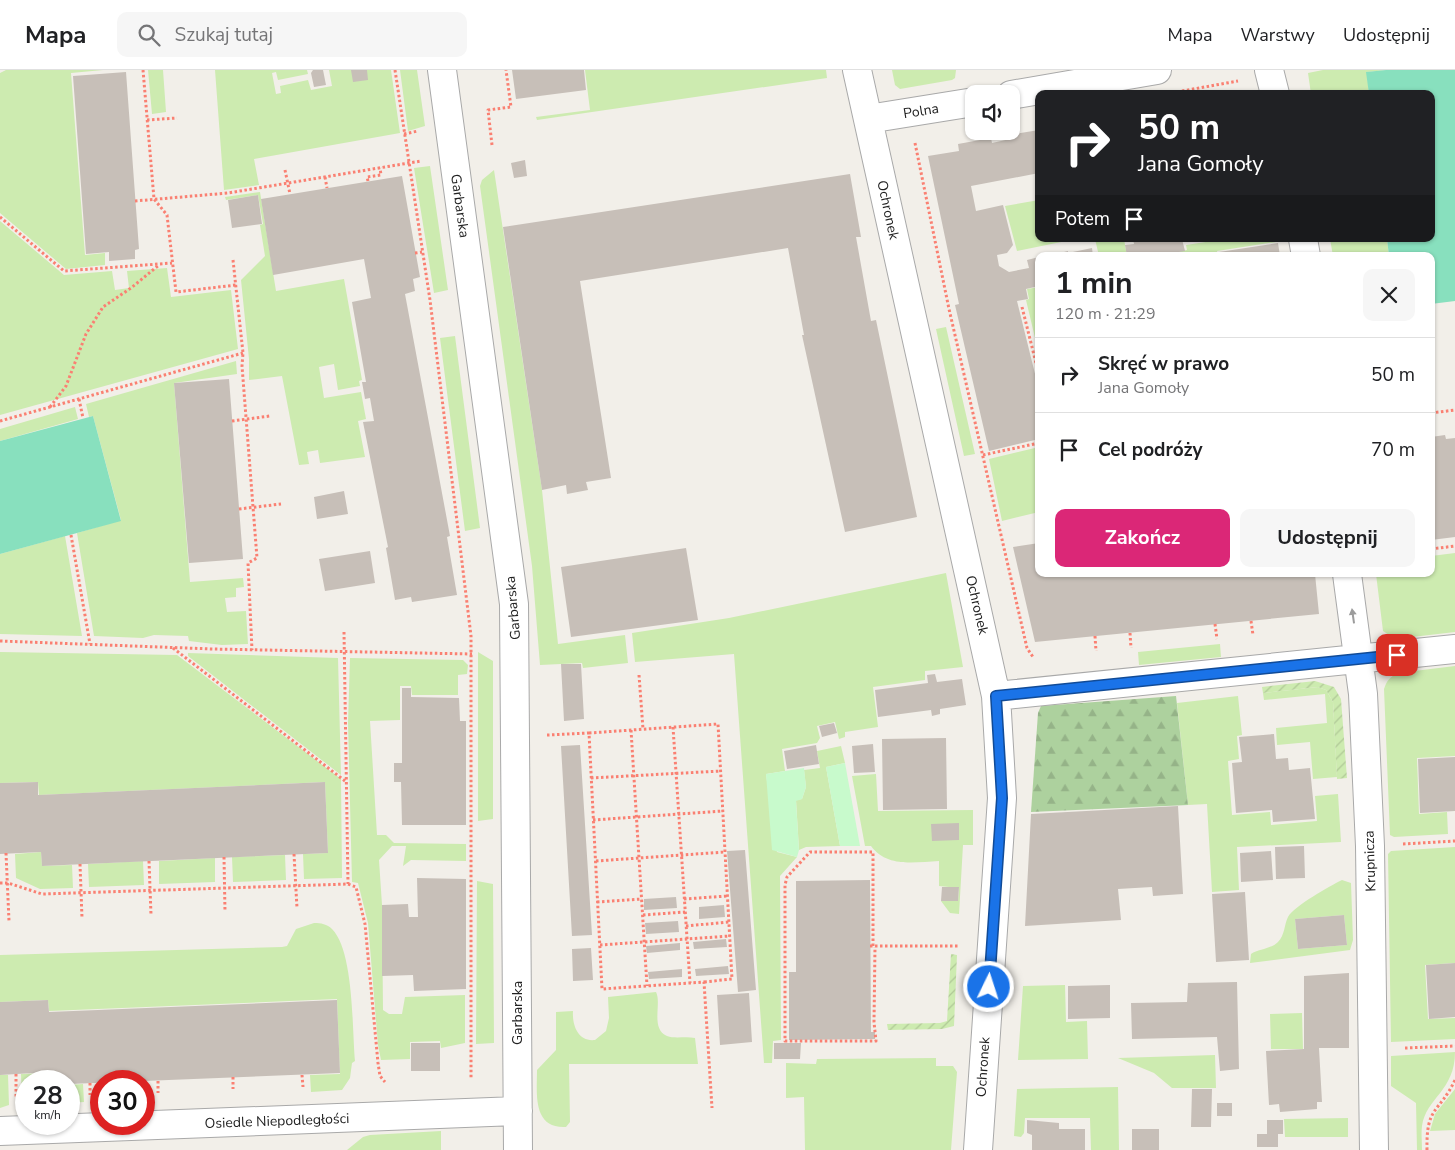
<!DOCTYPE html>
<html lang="pl">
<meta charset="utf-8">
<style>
body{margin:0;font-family:"Nunito Sans",sans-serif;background:#f6f6f6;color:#202124;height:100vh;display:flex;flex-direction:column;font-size:19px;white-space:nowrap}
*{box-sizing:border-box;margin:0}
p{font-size:16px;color:#757577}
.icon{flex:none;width:28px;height:28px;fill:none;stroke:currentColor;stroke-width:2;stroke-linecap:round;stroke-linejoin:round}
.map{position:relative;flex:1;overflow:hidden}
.sheet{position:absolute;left:1035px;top:182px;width:400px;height:325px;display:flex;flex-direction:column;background:#fff;border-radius:10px;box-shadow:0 1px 4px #0004}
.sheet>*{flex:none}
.guide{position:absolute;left:1035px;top:20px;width:400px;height:152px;border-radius:10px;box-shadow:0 1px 4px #0004;background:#202124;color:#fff;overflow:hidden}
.tools{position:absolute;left:965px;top:15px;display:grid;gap:10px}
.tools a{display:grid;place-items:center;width:55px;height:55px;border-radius:10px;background:#fff;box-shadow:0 1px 4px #0004;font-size:25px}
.speed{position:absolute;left:15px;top:1000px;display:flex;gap:10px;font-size:25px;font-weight:700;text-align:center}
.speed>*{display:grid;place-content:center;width:65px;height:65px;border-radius:50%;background:#fff;box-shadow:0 1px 4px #0004;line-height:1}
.speed small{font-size:12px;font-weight:400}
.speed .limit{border:8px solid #d22;background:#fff;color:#111}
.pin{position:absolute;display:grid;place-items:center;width:42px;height:42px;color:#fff;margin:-21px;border-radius:10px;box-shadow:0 2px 8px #0006}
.me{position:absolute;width:55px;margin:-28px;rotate:4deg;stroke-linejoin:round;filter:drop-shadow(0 0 4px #0008)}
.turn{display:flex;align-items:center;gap:18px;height:105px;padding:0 20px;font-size:22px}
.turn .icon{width:65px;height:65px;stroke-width:2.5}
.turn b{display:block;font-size:35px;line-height:42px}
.then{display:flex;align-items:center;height:48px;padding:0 20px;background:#0003;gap:10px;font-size:19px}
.round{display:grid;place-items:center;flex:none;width:52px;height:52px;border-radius:10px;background:#f6f6f6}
.summary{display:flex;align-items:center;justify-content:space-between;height:85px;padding:0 20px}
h1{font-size:30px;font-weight:700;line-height:38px}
.button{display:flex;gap:10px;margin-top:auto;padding:10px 20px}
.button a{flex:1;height:58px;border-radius:10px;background:#db2777;color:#fff;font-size:20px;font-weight:700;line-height:58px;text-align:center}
.button a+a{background:#f6f6f6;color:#202124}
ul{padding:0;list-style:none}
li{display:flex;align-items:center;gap:15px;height:75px;padding:0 20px;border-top:1px solid #e0e0e0}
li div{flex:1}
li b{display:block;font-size:19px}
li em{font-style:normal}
header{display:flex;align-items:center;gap:30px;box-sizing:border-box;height:70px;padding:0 25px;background:#fff;border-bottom:1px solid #e0e0e0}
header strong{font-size:24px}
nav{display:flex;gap:28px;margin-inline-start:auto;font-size:18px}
.search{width:350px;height:45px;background:#f6f6f6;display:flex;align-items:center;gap:12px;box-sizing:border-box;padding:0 18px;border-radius:10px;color:#757577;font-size:19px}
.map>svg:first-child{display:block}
.grass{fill:#cdebb0;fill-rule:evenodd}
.forest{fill:url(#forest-firs)}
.park{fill:#c8facc}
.garden{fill:url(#garden-furrows)}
.pitch{fill:#88e0be}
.building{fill:#c7bfb8}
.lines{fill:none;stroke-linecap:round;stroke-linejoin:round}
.minor-casing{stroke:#a9a9a9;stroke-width:30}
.path{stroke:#fa8072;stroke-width:3;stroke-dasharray:2.5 2.5;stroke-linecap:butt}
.minor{stroke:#fff;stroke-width:28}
.oneway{fill:#9c9c9c}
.route-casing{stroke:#114b97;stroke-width:12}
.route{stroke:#1a73e8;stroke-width:9}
.labels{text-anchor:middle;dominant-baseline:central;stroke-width:4;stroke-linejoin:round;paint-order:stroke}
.street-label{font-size:14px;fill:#222;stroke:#fff}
</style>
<header>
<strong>Mapa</strong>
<div class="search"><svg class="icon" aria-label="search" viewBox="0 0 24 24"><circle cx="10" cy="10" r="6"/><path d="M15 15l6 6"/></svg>Szukaj tutaj</div>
<nav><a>Mapa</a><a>Warstwy</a><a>Udostępnij</a></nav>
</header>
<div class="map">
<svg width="1455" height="1080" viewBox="0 0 1455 1080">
<defs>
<pattern id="forest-firs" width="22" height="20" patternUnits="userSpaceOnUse" patternTransform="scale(1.25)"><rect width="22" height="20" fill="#add19e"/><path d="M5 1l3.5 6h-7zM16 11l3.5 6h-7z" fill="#95b388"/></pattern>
<pattern id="garden-furrows" width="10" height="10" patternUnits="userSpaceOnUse" patternTransform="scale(1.25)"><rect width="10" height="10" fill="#cdebb0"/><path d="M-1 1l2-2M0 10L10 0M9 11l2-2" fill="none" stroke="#b0c997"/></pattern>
</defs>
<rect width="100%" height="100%" fill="#f2efe9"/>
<path class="grass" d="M6,0H103L71,3L85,185L105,183V195L66,199L0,143V3Z
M148,0H163L166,42L152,44Z
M215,0H307L308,4L278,10L276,2L272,3L276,24L281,23L280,16L308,10L311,20L332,16L329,0H391L400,63L254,89L259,115L224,120Z
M400,0H417L425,56L408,61Z
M585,0H826L827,8L537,50L536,47L590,40Z
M892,0H956L955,8L952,10L900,19L895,15Z
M1323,0H1386L1367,2L1369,24H1311L1308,3Z
M430,96L448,220L434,223L414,98Z
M494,100L542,420L558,574L625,565L628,593L583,598L582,593L540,595L532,496L480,116L482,110Z
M260,122L276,221L344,209L362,310L359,311L360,316L338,320L334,294L319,297L324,328L361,322L366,349L358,351L365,387L320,393L318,380L307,382L309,394L299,395L282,306L249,310V289L241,210L265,186L260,155L263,154L258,125L226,130L225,127Z
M1039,130V169H1076L1017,181L1005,136Z
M0,151L64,205L112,201L115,220L129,218L127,201L167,198L171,227L231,220L238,279L0,345Z
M1095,169H1124L1127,186H1099Z
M1225,169H1276V172L1217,181L1218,186H1156L1187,180L1186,175Z
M1330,169H1387L1389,186H1333Z
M1039,217V272H1036L1026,230L1029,229L1027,219Z
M946,257L975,384L964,386L936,259Z
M455,266L480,458L465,461L440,268Z
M236,291L237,304L174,313L190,512L243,508L244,517L236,518V527L225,528L227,542L246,541L248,574L222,575L189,571L188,566L154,565L143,568L94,566L77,463L121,450L93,346L89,347L86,334Z
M75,337L78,349L0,371V359Z
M1039,377V442L1002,451L989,389Z
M65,466L82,566L0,564V484Z
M1455,483V562L1395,569L1383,561L1376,504H1431V486Z
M946,503L963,597L925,601V610L873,617L878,657L845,662V667L839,669L835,652L817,656L820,668L817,673L782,679L785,701L766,704L777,782L797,787L780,806L781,970L773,971L772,993H764L734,584L635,592L632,563L729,548Z
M1220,574L1221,587L1139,595L1138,582Z
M0,582L177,585L341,709L342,808L304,809L303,784L328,783L325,712L39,725L38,712L0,713Z
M478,582L493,591V749L478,751Z
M188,583L338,588L341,705L188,586Z
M350,588L463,590L468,595L467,604L458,605V625H412L411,616H400V650L370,651L377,765H386L394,773L466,774V791L411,790L403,796L406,776H392L379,790L382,835L383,940L389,944H402L405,927L465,925V973L441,978L440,971L410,972V989L381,990L378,975L368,853L358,813L352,812L348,653Z
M1455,596V686L1417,688L1419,744L1447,742L1448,764L1394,767L1390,765L1384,619C1387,610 1390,607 1398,603Z
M1318,617L1326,620L1333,632L1337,707L1313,709L1310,672L1277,675L1276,658L1327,653L1325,624L1264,630L1263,623Z
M1238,626L1242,665L1237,666L1239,689L1228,691L1232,745L1270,742L1271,755L1317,751L1315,726L1338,724L1341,772L1237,777L1239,820L1212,822L1207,734L1188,735L1177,633Z
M841,676L845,693L826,697L840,776L806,777L799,780L796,730L802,729L806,717L804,700L820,698L817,681Z
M876,704L878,741L973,740V775H963L959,844L950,843L941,831H958L959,818L939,816V791C915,792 887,798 871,776H865L852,706Z
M1455,777V893L1425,895L1428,949L1455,948V969L1391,972L1388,784L1391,781Z
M41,782L42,796L72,795L73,818L40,819L16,808L15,784Z
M285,785L286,810L233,812L232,787Z
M215,788V812L159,814V791Z
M143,791L144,815L89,817L88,794Z
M1342,810L1351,813L1353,870L1350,880L1250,893L1251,884C1259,879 1271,879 1278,872C1285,865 1284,855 1288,847C1294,836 1330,816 1342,810ZM1344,845L1347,875L1298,879L1295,849Z
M477,811L493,814L494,973L476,974Z
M314,853C321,853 327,854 332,859C354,881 352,959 355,991L352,993L350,1008L342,1020L311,1022L310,1005L340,1004L337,929L49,941L48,930L0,932V885L282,877L287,876L296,859Z
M1065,915L1066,952L1087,951L1088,989L1018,990L1023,916Z
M656,922C662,933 650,959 667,966C675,969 686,966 695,968L698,994H569L570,1052L566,1057C532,1059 537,1023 537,1000L556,980V942L573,941C572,955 578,972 595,970L606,961L609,948L608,927Z
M1302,943L1303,979H1271L1270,944Z
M1455,982C1455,1021 1426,1028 1422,1056C1421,1064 1422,1072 1422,1080H1417L1416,1033L1391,1016V986Z
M1215,985L1216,1018H1172L1154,1003L1118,988Z
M936,988V996H953L957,1002L951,1080H805L804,1027L786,1028V993L816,994L817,989Z
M50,1003V1011H26V1034L22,1035L21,1004Z
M0,1005H8L9,1035L0,1038Z
M83,1014L84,1032L69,1033V1015Z
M1118,1017L1119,1080H1091L1090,1048H1025L1024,1063L1021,1067L1014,1066L1017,1019Z
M1455,1019V1060L1430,1061L1435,1044Z
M1348,1048V1067H1285L1284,1049Z
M441,1061V1080H347L363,1067L370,1065Z"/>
<path class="forest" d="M1176,626L1188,735L1031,742L1038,643L1041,636Z"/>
<path class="park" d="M845,693L860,776H840L826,697Z
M804,698L806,717L802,729L796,731L799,780L797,787L772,780L766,704Z"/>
<path class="garden" d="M1315,611L1334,617L1341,629L1347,708L1337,709L1333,632L1326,620L1318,617L1263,623L1262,617Z
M951,884L957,885L954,956L942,959L888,960L887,954L940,953L947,951Z"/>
<path class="pitch" d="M1386,0H1455V231L1431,234V186H1389L1387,169H1431V24H1369L1366,2Z
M93,346L121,451L0,484V371Z"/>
<path class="building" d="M313,0H323L326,15L314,17L311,3Z
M351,0H367L368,10L353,12Z
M512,0H584L586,20L516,29Z
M126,2L139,179L135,180V189L109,191V182L86,184L73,6Z
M1039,60V103L971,116L976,141L1003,135L1013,175L1007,183L997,185L999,196L1009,202L1029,198L1027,190L1039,187V216L1026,219L1028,229L1017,231L1039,320V369L989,381L955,235L959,234L928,86L959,81L958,74L991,68L992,73L1010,69L1009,65Z
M525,90L527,106L514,108L511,93Z
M850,104L861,167H856L871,251L876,250L917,447L845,462L802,265H804L788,178L580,211L611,408L586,412L588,420L567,424L566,415L542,420L503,157Z
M402,106L420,207L413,209L415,221L405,224L450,466L447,467L457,525L412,532L411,527L395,530L386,478L388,477L363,352L374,351L370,328L365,329L362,312H366L352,232L371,228L364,189L273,205L261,129Z
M258,125L262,154L232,158L228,130Z
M1133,169H1182L1185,181L1154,186H1127L1125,175L1134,174Z
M1278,173L1280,186H1220L1219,182Z
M1092,178L1093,186H1048L1068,181V183Z
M229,309L243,489L189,493L174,313Z
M1445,365L1446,369L1455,368V467L1431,470V367Z
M344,421L348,444L317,449L314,427Z
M1039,473V504H1070L1071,507L1104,504H1315L1319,544L1035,572L1013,477Z
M686,478L698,550L571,567L561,497Z
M370,481L375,513L325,521L319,489Z
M561,594H581L584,649L564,651Z
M935,604L937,612L962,609L966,635L940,639V644L932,646L931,640L878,647L875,620L928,613L927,605Z
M402,618H411V627L459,628L460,651H466V755H402L401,712H394V693H402Z
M834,653L837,663L822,667L819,656Z
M1274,664L1276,689L1288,688L1289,700L1310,698L1315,749L1273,752L1272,740L1236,743L1232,693L1242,692L1239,667Z
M946,668L947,739L883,740L882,669Z
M873,674L875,702L854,703L852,676Z
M580,675L592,865L572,866L561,676Z
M816,675L819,694L787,699L784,681Z
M1455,687V741L1420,743L1418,689Z
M38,712V725L325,712L328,783L42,796L41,782L0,784V713Z
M1178,736L1183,824L1153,826L1152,817L1118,819L1121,850L1025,856L1031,744Z
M959,753V770L932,771L931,754Z
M1304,776L1305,808L1276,809L1275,777Z
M745,780L756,920L738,922L727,781Z
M1271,781L1273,810L1241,812L1240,783Z
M417,808L466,809V919L414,921L413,905L382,906V835L408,834L409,847H418Z
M870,810L871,962H875V969L789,970V902H796V811Z
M942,817H959L958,831H941Z
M1245,822L1249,890L1216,892L1212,824Z
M676,827L677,838L644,840V829Z
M724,835L725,847L699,849V837Z
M1344,845L1347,875L1298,879L1295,849Z
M678,851L679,862L646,864L645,853Z
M726,869L727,877L694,879L693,872Z
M680,873V880L647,883L646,876Z
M591,878L593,910L573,911L572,879Z
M1455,893V947L1429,949L1426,895Z
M728,896L729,904L696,906L695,899Z
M682,899V907L649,909L648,902Z
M1349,903V978H1319L1322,1032H1317V1039L1280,1042L1279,1034L1269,1035L1266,981L1304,979V906Z
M1237,912L1239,999L1220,1001L1217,967L1132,969L1131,933L1187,932L1188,913Z
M1110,915V948L1068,949V916Z
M749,923L752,972L720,975L717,925Z
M48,930L49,942L337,930L340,1003L69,1014V1011H51L50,1002L0,1005V932Z
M411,973H440V1001H411Z
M774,973H801L800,989H774Z
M1192,1019H1212L1211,1057H1191Z
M1217,1033H1232V1046H1217Z
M1027,1050L1059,1053V1059H1085V1080H1032V1065L1027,1063Z
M1267,1050H1283V1064H1278V1077H1257V1064H1267Z
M1132,1059H1159V1080H1132Z"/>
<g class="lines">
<g class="minor-casing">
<path id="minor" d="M442,0L514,534L518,1080
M857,0L996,626L1002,728L978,1080
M1269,0L1275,24
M1011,25L1157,0
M868,49L974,32
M1303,169L1306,186
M1347,504L1363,624L1370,776L1374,1080
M996,626L1455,579
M0,1061L518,1041"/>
</g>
<path class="path" d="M143,0L154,129L167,145L176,222L236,215
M395,0L430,230L471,566V1009
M1182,21L1238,11
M147,50L177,48
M404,64L418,61
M915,73L949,239L1027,578L1033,587
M492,75L488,40L511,37L506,0
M285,100L290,124
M325,107L327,118
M368,111L367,107L381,105L380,98
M135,131L228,123L421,91
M0,147L64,201L172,193
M415,183L422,182
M233,190L243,283L242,296L257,488L248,493L252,580
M1022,237L1039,305
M79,329L83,348
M50,337L66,316L86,264L103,237L131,218L159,195
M1431,343L1455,340
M0,351L243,283
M232,351L270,346
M983,385L1039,373
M239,439L281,434
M71,465L90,574
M1431,479L1455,476
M1251,551L1253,565
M1215,554L1217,569
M344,562L348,814
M1130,563L1131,578
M1095,566L1096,581
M0,571L213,579L472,584
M173,578L345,711
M639,605L643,659
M673,657L690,913
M631,660L647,916
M589,663L718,654L732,909L704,912
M547,665L589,663L602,919L704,912L712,1038
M591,708L721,701
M593,750L723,741
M1403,774L1455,771
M6,783L9,851
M294,784L297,838
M224,787L225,842
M149,791L151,845
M596,791L725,782
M80,794L82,848
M0,813H8L42,824L348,814L356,817L365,854L378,993L380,1006L385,1012
M684,829L727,826
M597,832L642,829
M643,845L685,842
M686,856L729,852
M600,875L730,866
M870,876H960
M873,876V782H810L787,807L785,815V971H876L874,952L875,877
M1405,978L1455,976
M16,1004V1028
M302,1005L303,1017
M233,1007V1019
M158,1011V1023
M90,1013V1025
M1427,1080C1426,1035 1439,1044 1455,1010"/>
<use href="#minor" class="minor"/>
</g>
<defs><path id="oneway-solid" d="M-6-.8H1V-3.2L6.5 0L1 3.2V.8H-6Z" transform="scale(1.25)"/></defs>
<use class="oneway" href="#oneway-solid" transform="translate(1353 546) rotate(-98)"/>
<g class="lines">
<g class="route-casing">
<path id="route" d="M989,917L1002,728L996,626L1397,585"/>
</g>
<use href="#route" class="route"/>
</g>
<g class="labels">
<g class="street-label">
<text transform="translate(921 41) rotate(-9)">Polna</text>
<text transform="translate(460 136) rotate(82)">Garbarska</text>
<text transform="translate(888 140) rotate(78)">Ochronek</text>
<text transform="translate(977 535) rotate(77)">Ochronek</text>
<text transform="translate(513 538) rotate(-95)">Garbarska</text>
<text transform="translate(1370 791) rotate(-92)">Krupnicza</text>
<text transform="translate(517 943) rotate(-90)">Garbarska</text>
<text transform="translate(983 997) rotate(-86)">Ochronek</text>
<text transform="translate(277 1051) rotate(-2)">Osiedle Niepodległości</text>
</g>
</g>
</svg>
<div class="tools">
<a><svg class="icon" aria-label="sound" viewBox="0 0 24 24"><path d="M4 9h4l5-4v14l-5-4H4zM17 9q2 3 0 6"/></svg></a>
</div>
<div class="speed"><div>28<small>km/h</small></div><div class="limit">30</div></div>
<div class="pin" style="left:1397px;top:585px;background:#d93025"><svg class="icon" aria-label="arrive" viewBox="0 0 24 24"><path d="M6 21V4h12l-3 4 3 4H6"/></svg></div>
<svg class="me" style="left:989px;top:917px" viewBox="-20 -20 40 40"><circle r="17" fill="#1a73e8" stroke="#fff" stroke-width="3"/><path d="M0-11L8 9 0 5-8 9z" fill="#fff"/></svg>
<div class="guide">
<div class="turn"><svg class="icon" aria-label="right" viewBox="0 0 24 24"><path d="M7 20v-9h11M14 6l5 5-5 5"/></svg><div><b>50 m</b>Jana Gomoły</div></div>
<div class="then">Potem<svg class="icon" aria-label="arrive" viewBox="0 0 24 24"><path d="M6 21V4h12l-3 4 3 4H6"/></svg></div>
</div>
<section class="sheet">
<div class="summary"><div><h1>1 min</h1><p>120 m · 21:29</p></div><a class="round"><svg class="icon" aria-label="close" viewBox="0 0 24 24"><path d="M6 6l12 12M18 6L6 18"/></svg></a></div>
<ul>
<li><svg class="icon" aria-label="right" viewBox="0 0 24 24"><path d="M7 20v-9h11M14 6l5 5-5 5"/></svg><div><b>Skręć w prawo</b><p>Jana Gomoły</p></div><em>50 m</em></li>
<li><svg class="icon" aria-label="arrive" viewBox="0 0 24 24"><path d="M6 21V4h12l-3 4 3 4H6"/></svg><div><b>Cel podróży</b></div><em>70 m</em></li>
</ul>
<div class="button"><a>Zakończ</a><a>Udostępnij</a></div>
</section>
</div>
